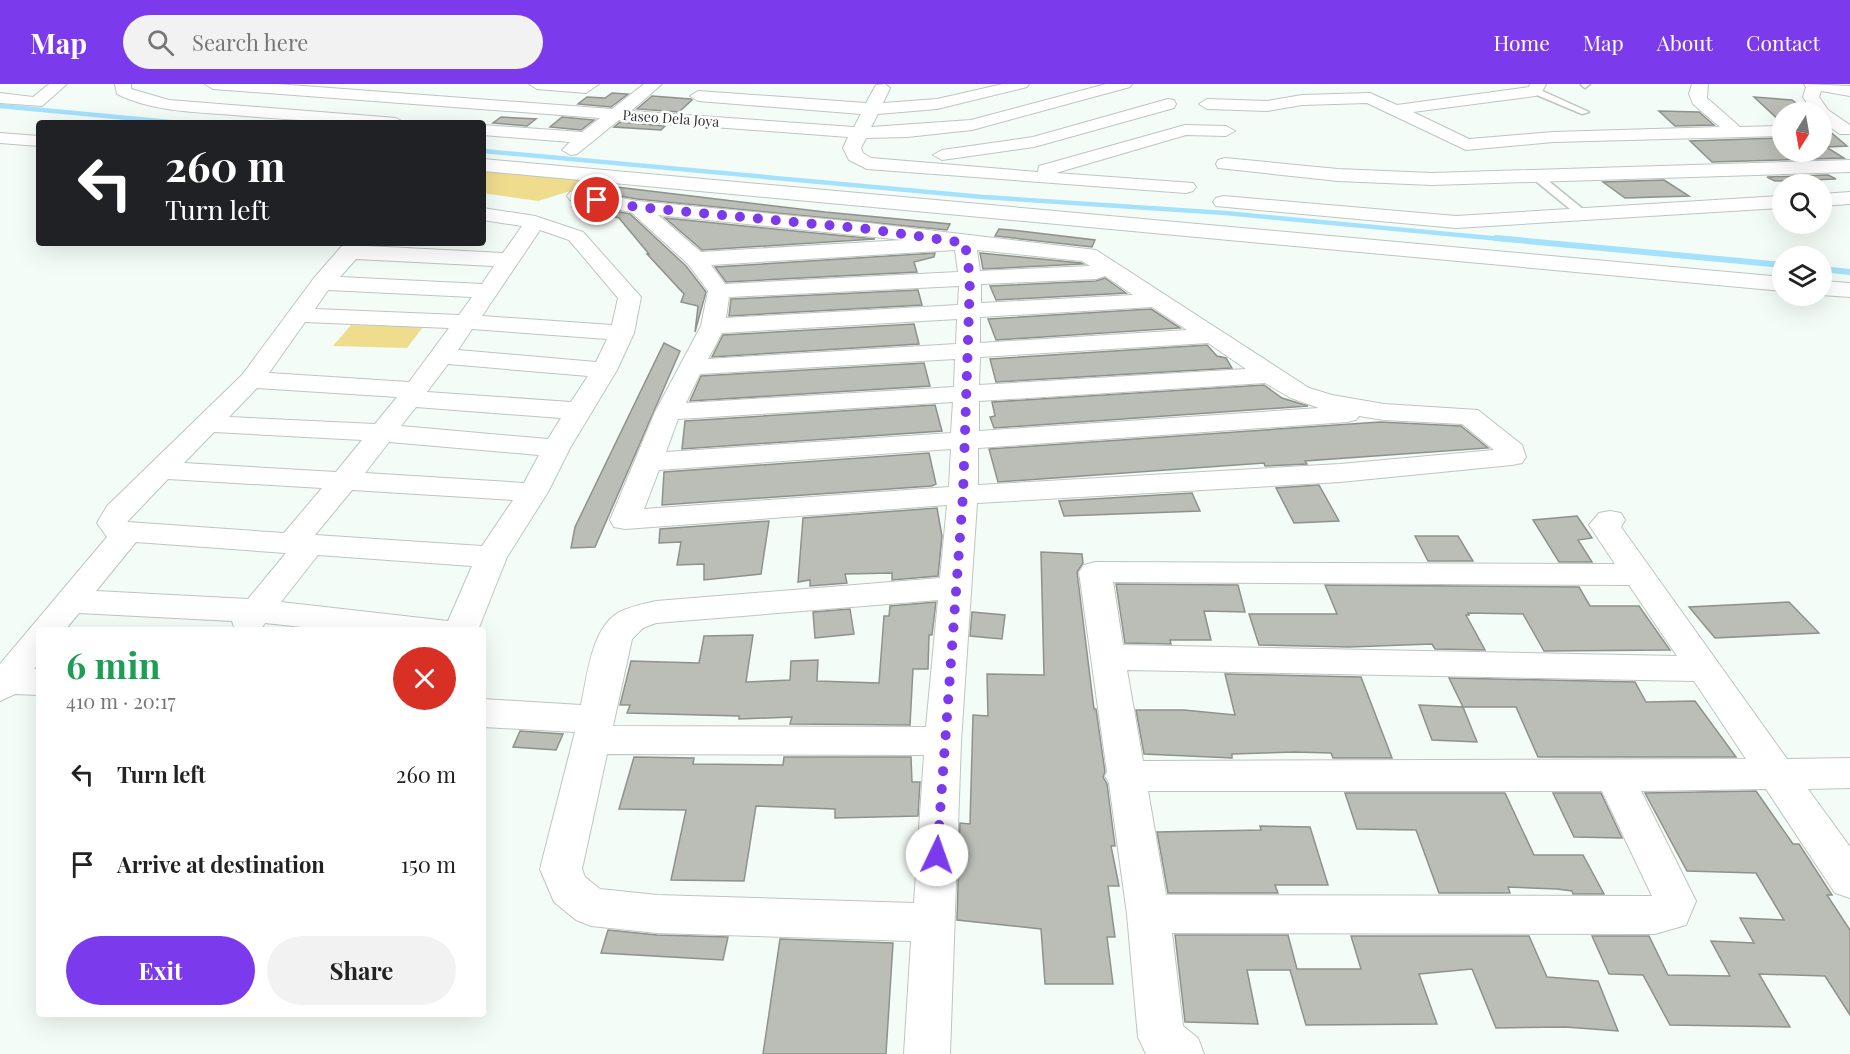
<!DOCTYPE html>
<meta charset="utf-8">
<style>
body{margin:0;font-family:"Playfair Display",serif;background:#f2f2f2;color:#222;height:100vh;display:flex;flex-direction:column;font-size:22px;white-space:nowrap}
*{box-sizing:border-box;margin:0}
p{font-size:20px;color:#767676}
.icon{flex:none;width:33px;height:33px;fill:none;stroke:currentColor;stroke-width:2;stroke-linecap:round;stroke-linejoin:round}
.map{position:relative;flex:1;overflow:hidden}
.details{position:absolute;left:36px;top:543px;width:450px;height:390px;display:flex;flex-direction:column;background:#fff;border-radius:6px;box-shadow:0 6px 24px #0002}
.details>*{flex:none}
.guide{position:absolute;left:36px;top:36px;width:450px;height:126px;border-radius:6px;box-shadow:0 6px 24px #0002;background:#202124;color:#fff;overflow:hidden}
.needle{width:39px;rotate:191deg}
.controls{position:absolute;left:1772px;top:18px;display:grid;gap:12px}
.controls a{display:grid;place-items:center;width:60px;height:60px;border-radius:50%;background:#fff;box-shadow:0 6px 24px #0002;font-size:30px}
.pin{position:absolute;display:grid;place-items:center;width:51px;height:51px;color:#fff;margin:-26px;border:3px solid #fff;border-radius:50%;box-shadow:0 2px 6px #0007}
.me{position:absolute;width:66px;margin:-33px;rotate:3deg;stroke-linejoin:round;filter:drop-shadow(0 0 4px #0008)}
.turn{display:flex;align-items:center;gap:21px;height:126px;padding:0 30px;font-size:27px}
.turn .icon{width:78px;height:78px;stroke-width:2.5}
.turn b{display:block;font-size:42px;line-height:51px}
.round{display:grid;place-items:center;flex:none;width:63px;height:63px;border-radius:32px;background:#f2f2f2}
.overview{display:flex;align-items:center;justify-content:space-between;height:102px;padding:0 30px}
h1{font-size:36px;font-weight:700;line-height:45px;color:#1e9e55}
.cta{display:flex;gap:12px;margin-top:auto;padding:12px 30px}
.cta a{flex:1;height:69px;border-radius:36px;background:#7c3aed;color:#fff;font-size:24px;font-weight:700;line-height:69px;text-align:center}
.cta a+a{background:#f2f2f2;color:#222}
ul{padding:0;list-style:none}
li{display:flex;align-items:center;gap:18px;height:90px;padding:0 30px}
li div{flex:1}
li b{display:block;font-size:22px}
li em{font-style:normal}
header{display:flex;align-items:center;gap:36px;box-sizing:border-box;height:84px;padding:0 30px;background:#7c3aed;color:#fff}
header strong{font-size:28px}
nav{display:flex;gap:33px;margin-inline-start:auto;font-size:21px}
.search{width:420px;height:54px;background:#f2f2f2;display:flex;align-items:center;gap:15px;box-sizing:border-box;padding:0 21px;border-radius:33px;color:#767676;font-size:22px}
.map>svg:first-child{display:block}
.green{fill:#f0dc8d}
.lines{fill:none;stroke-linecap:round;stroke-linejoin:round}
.stream-far1{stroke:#a4e1fd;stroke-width:4.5}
.stream{stroke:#a4e1fd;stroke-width:6}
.building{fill:#bbbeb7;stroke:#8f928b;stroke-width:1.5}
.lane-casing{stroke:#bec5c1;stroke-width:3}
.street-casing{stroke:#bec5c1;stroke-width:2}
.lane{fill:#fff;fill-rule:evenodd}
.street{fill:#fff;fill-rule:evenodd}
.route{stroke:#7c3aed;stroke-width:10;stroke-dasharray:0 18}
.labels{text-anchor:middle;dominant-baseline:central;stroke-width:5;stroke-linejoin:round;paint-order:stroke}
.far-street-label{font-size:14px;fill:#313432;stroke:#fff}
</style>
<header>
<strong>Map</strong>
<div class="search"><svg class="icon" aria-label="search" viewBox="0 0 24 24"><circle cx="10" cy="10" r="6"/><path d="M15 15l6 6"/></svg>Search here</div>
<nav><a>Home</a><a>Map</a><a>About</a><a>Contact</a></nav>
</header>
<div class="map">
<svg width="1850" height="970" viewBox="0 0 1850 970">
<rect width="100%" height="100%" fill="#f4fcf8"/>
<path class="green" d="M483,78L601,88L588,98L596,99L538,117L483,109Z
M351,241L423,243L407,264L333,262Z"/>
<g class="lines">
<path class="stream-far1" d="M0,22L181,39
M483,67L983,113L1225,129L1512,156"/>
<path class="stream" d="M1496,154L1782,181
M1821,185L1850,188"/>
</g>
<path class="building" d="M612,9L628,10L611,23L578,20L587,13L605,14Z
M652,12L691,15L692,16L679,28L637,25Z
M1754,13L1792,16L1808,28H1782V39Z
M1659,27L1699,28L1714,41L1675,42Z
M501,33L536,35L527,42L493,39Z
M562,33L594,36L581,46L550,43Z
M620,38L665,42L661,46L614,43Z
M1821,40L1847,62L1826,63L1844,74L1712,78L1690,57L1782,54V68H1821Z
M1828,91L1836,95L1775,97L1767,93Z
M1664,96L1689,112L1625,114L1603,98Z
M600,101L825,128L950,140L947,146L637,115L593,107Z
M578,120L630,130L686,182L706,208L695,248L698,222L681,218L684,210L647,170H649L619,134L573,123Z
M665,134L875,155L702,166Z
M999,145L1011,146L1095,156L1092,163L995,152Z
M935,169L934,173L914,178L917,188L726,198L715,183Z
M980,169L1081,179L1083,180L983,185Z
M1105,194L1126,209L996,216L990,202L1096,197Z
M918,206L922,221L729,232L731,215Z
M1151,225L1180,244L996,256L988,235Z
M914,240L919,260L712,273L723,251Z
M664,259L680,267L595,463L571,464L575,443Z
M1207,261L1217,272L1226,274L1232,284L996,298L990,275Z
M924,279L930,302L690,317L701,292Z
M1264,301L1282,314L1308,322L994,344L990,333L995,332L992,318Z
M935,321L942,347L682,365L685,337Z
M1380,338L1461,342L1488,364L1305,377L1307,380L1265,382L1264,379L998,398L989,365Z
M929,369L936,400L932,402L662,421L664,388Z
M1319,401L1339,437L1294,439L1276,404Z
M1192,409L1200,427L1064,432L1059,417Z
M937,424L942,452L938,492L892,496V489L845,490L847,499L810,502V496L798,498L803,434Z
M1577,432L1592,454L1578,456L1592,478H1559L1533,436Z
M769,437L761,490L704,496V480L677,481L681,458L659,459L660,445Z
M1415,452H1458L1473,477H1428Z
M1041,468L1082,470L1083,479L1077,488L1094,625H1096L1105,688L1103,693L1107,700L1115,762H1111L1119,802H1108L1115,853H1107L1113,900H1045L1041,845L957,836L960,739L970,740L973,631L988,632L987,590L1044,591Z
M1116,500L1238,501L1245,528L1204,527L1211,556H1170L1171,560L1125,559Z
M1325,501L1579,503L1590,522H1639L1670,566L1544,567L1523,530L1468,529L1469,531H1466L1485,566L1435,565L1432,560L1349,563L1259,561L1249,530H1337Z
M936,518L932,551H929L928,585H913L910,641L790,640L792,633L739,635V632L627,629L630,621H620L631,577L699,579L704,552L753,551L746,598L790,596L791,577L818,576L817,597L879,599L884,532H889L890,522Z
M1789,518L1819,549L1715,554L1689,523Z
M850,525L854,550L815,554L813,528Z
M972,528L1005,531L1002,555L970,552Z
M1225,590L1361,593L1392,674H1333L1331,669L1295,668L1232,670V674L1144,670L1136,626H1184L1235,631Z
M1449,594L1635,598L1646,618L1695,617L1736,673H1538L1516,623H1463Z
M1419,621L1463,623L1477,658L1432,656Z
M520,647L563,650L556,666L513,663Z
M634,673L694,674L693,680L783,681L784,673H911L912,698H920L918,732L835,734V725L756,722L744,797L671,796L686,726L619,725Z
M1756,707L1793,760H1799L1832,811H1827L1850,846V931L1825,892L1759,890L1790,943L1670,941L1643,891L1609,890L1592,852H1649L1668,891L1730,892L1711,857L1754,859L1740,834L1784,836L1756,789L1687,787L1645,709Z
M1345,709H1505L1534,771H1583L1604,810H1573L1572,807L1557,805L1508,803L1510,809H1439L1416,746L1357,745Z
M1553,709H1601L1622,754L1574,753Z
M1260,742L1310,743L1328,801H1275L1278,809H1168L1157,748L1261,746Z
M608,846L657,851L728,853L723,876L601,869Z
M1175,851H1288L1297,885H1361L1351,852H1529L1547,893L1598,897L1618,947L1565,943L1496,944L1472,885L1419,890L1437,940L1306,941L1290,886H1247L1258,940L1185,938Z
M780,855L893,859L886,970H763Z"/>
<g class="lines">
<g class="lane-casing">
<path id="lane" d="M1590,0L1585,4L1581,1V0Z
M1532,5H1538L1589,28L1582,30L1532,9Z
M1532,90H1540L1589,130V134H1581L1532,94Z"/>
</g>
<g class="street-casing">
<path id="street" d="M49,0H67L42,22L0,19V9L33,13Z
M115,0H131V5L169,16L396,34L405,39C347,39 291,36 234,31C195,28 154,28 117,10Z
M205,0H277L612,25L644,0H662L631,27L854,43L861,30L698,17L690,12L698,7L866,19L876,1L885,0L890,4L883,19L937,15L1003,0H1029L1027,3L937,25L878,30L871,43L971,36L1106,0H1132L1130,3L972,46L907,53L866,54L861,64L863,69L871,74L1038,88L1039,82L1185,41L1226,42L1235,47L1226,52L1186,51L1056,89L1193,99L1196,103L1193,107L1186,109L867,85L849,76L843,64L848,53L619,36L577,70L571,71L562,66L570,58L483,51V41L582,48L600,34L213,5Z
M529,0H599L586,9L537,5Z
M1530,0H1546L1541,10L1535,12L1413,28L1469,55L1553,48L1720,43L1693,20L1689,10L1692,0H1708L1707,14L1740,43L1782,42V52L1553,58L1466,66L1367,19L1302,21L1267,27L1207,25L1199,20L1207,15L1267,17L1302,11L1370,9L1397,21L1529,3Z
M1804,0L1850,2V12L1821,7L1819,13L1828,26L1850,41V50H1840L1821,37V28H1813L1803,13L1806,3Z
M1168,15L1174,16L1176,20L1174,24L1034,63L942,76L933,71L942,66L1033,53Z
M0,49L39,52V62L0,59Z
M1225,74L1338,85L1432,89L1850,76V88L1432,101L1338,97L1218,84L1216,80L1218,76Z
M483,75L1782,193V207L483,87Z
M577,106L637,117L868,139L1096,166L1309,304L1332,311L1384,320L1478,326L1522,361L1526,373L1522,379L1512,381L1340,398L977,419L961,657L950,970H904L911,857L657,849L591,842L576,836L554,818L540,785L575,648L483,643V615L581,621C587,594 591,547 616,530C627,523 643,520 656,517L940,494L947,421L625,445L614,443L610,436L655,328L701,242L708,207L688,180L631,128L570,116L567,112L570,108ZM658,131L903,156L701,168ZM955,166L958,188L725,200L711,181ZM977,166L1082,177L1090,182L980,187ZM1105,192L1133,211L981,219V200L1096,195ZM959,202L958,221L726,234L729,213ZM1152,223L1187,246L980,259V233ZM957,235L956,260L708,275L722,249ZM1208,259L1246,285L979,301L980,273ZM955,275L954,303L686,319L700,290ZM1265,299L1291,314L1319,324L979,347V317ZM953,318L951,349L666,368L678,335ZM1359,332L1384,336L1462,340L1494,366L1340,380L978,401V364L1347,338L1356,336ZM951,365L949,403L644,425L659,386ZM938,516L926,643L613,642L632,555L643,544L656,539ZM607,670L924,671L914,819L657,811L600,805L585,793L582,785Z
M1850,108V120L1821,122V110Z
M1223,112L1456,132L1782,112V124L1456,144L1216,122L1213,118L1216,114Z
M483,124L535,132L583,148L641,213L634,249L617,286L570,364L548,408L507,473L478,546H329L265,539L260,546H235L232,537L79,529L65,546H39V579L34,585H39V611L15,610L0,617V580L107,453L97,439L107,422L242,291L314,194L341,163L347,159H370L367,162L503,169L522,142L483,136ZM540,146L569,156L618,214L612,241L482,232ZM356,175L494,182L482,200L340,193ZM328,206L472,213L459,231L315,225ZM305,238L449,244L409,298L269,289ZM472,245L607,255L596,278L458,266ZM448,280L588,292L571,318L427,308ZM257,304L397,313L375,340L229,333ZM416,323L561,334L548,355L401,342ZM214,348L362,356L336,388L184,379ZM389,358L539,371L524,399L365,389ZM168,395L322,404L284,449L127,438ZM352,406L513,416L482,462L315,451ZM136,458L286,469L248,515L96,507ZM318,471L472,482L448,537L281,518Z
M1821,197L1850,199V213L1821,211Z
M1610,427L1621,429L1625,436L1621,443L1787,675L1850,674V704L1808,705L1850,763V814L1835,809L1766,705L1641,707L1696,817L1686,841L1655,850L1172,849L1183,942L1198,954L1204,970H1146L1138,953L1127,830L1109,699L1105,692L1107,688L1079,488L1084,481L1095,478L1615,480L1589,441L1599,429ZM1113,498L1629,501L1677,572L1123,561ZM1127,586L1694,597L1746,675L1143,677ZM1148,707H1602L1652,812L1166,811Z"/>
</g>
<use href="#lane" class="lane"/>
<use href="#street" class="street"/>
</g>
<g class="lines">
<path class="route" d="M597,116L637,123L868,145L965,159L970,194L963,411L937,771"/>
</g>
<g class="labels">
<g class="far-street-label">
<text transform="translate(671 34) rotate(4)">Paseo Dela Joya</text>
</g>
</g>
</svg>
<div class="controls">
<a><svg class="needle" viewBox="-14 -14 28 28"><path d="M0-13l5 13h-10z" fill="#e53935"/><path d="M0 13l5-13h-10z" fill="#767676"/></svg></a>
<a><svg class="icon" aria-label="search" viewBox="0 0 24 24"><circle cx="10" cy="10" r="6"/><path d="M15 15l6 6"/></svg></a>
<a><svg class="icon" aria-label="layers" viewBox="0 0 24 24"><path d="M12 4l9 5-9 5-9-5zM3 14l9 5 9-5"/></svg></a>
</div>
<div class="pin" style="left:597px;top:116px;background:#d93025"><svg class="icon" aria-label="arrive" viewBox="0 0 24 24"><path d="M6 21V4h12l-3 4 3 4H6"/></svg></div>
<svg class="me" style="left:937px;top:771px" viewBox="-20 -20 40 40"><circle r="19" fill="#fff"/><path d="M0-13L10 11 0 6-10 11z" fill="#7c3aed"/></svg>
<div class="guide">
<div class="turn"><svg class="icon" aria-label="left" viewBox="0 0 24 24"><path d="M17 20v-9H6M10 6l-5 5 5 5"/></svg><div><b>260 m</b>Turn left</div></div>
</div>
<section class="details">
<div class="overview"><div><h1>6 min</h1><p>410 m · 20:17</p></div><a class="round" style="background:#d93025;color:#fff"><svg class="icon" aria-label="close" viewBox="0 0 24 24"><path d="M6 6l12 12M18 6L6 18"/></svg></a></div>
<ul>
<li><svg class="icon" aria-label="left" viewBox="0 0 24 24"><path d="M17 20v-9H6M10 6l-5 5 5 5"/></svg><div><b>Turn left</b></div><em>260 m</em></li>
<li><svg class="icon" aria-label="arrive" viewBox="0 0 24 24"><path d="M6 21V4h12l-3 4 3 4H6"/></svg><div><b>Arrive at destination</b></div><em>150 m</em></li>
</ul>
<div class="cta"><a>Exit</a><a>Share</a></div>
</section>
</div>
